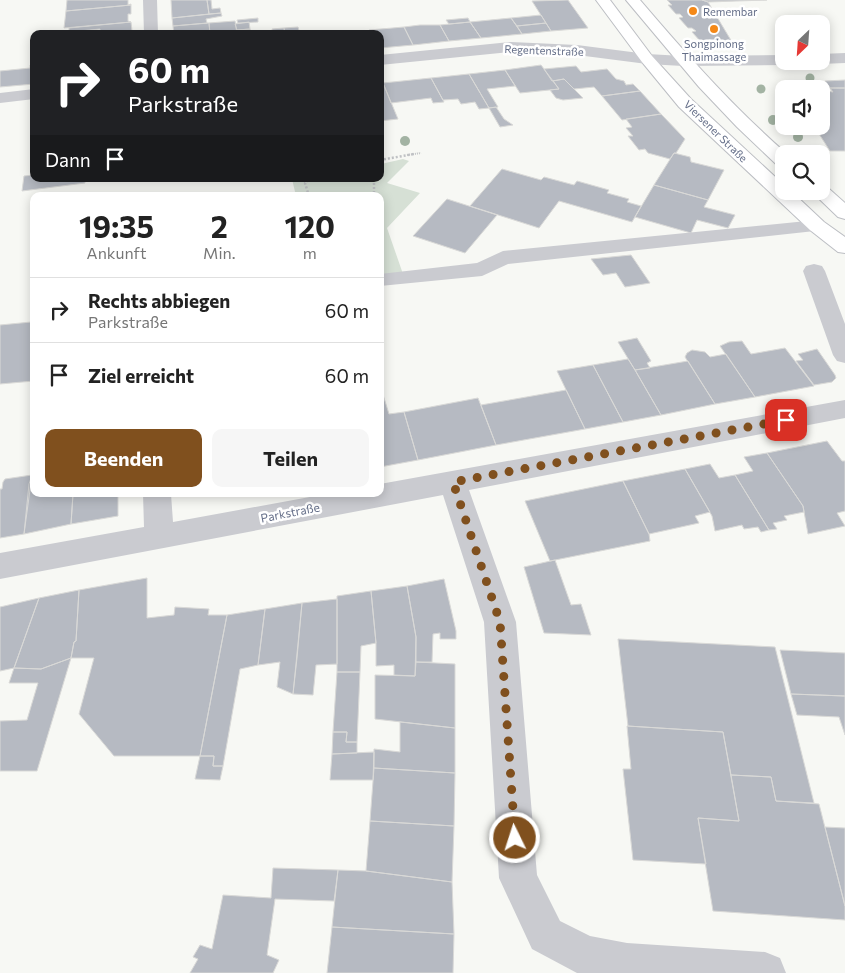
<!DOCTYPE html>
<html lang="de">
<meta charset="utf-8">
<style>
body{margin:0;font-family:Commissioner,sans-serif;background:#f6f6f6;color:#222;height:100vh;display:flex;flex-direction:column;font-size:19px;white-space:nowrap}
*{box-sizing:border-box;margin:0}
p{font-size:16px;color:#767676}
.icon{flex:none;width:28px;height:28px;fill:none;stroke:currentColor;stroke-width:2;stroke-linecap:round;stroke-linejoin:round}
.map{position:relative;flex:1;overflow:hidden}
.drawer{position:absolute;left:30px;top:192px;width:354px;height:305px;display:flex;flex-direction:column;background:#fff;border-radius:10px;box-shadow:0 2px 12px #0003}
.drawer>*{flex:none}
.top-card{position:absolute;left:30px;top:30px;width:354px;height:152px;border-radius:10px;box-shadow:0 2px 12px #0003;background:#202124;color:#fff;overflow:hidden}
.needle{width:32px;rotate:205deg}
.controls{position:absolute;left:775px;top:15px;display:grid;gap:10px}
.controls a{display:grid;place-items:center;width:55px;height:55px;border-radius:10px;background:#fff;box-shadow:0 2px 12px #0003;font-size:25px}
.pin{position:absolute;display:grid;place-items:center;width:42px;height:42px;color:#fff;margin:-21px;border-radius:10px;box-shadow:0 2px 8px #0006}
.me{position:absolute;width:55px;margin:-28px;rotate:356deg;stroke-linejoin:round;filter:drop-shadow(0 0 4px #0008)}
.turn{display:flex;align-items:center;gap:18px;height:105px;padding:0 15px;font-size:22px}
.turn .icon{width:65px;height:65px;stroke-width:2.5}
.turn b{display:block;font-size:35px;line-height:42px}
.then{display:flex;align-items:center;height:48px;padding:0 15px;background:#0003;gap:10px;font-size:19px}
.eta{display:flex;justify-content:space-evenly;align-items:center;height:85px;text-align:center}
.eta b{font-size:30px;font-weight:700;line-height:35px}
.cta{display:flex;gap:10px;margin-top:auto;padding:10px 15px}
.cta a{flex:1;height:58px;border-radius:10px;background:#80501e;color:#fff;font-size:20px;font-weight:700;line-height:58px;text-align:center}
.cta a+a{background:#f6f6f6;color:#222}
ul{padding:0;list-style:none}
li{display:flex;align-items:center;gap:15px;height:65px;padding:0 15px;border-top:1px solid #e0e0e0}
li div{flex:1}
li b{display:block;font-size:19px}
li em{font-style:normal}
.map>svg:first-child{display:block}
.green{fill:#d6e0d5}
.building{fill:#b6bac2;stroke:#d9d9d7}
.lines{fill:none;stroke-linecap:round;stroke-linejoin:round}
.major-casing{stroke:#bcbec3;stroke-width:2}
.path-far1{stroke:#c0c2c5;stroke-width:2;stroke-dasharray:1 1;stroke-linecap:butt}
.path{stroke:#c0c2c5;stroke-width:2.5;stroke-dasharray:2 2;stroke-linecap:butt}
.minor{fill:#cacbd0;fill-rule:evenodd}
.major{fill:#fff;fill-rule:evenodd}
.tree{fill:#a3b3a3}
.route{stroke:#80501e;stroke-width:9;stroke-dasharray:0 16.2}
.poi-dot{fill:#f48818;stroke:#fff;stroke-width:2}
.labels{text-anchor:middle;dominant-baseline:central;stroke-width:5;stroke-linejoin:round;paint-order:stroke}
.far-poi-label{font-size:11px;fill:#646e88;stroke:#fff;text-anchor:start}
.far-street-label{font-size:11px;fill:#646e88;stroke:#fff}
.street-label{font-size:12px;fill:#646e88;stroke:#fff}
</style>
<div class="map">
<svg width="845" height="973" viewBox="0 0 845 973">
<rect width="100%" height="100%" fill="#f7f8f4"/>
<path class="green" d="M403,159L409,161L387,183L420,193L387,228L403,274L380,277V196H296L292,179H380L381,164Z"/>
<path class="building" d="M67,0H128V5L131,4V5L66,11Z
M171,0H207L209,14L172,18Z
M207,0H211L212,9L220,8L221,13L209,14Z
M568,0L588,28L551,31L532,1Z
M667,0H702L708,2L732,42H701L692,32L696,31L692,28H688L679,18L683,17L680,14H676L668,5H672Z
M702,0H767L708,2Z
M131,5V14H128V21L131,22L64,28L66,11Z
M221,13L222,16L206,19L207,23L173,26L172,18Z
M541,15L546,23L517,26L511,18Z
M258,18V22L238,23L237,20Z
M468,18L470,22L449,24L446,20Z
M511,18L522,34L481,38L470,22Z
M235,21L237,34H210L209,23Z
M131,22L132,31L104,34H100V29L69,32V28Z
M249,22L250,29L237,30L235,24Z
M470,22L481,38L449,41L440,25Z
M209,23L210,34H174L173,26Z
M546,23L551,31L522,34L517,26Z
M420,25H440L449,41L413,45L404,27Z
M298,27L300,34H285L284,28Z
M404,27L413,45L380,48V34H371L369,30Z
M284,28L285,34H273L272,29Z
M250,29L251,34H237V30Z
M34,64V84L0,87V71L30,68V65Z
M541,65L559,89L520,93L505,70Z
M576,66L581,72L607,69L616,79L624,81L626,85L633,84L640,91L602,96L594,87L574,89L564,79L552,81L544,69Z
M505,70L515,86L487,89L498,107L489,108L469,74Z
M469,74L489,108L479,109L475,102L461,104L458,99L443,100L431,78Z
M431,78L444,102L433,103L431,98L391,103L383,83Z
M564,79L583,98L563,100L556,98L550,90L559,89L553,81Z
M845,80V88H830L825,81Z
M380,83H383L398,119L380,121Z
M830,88H845V151H830L814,126H821V90L833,92Z
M640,91L661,114L622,120L602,96Z
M496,107L504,119L513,125L500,127L489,108Z
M661,114L685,139L676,153H674L670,159L648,153L645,149L639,150L628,136H633L626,128L632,127L626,119Z
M674,153L690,157L691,162L724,170L708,200L654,185Z
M502,169L541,180L544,177L574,185L577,181L609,190L607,193L629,199L627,202L641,206L632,222L559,201L539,228L470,206Z
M34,175V179L85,180V183L22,191L24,176Z
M654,185L708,200L704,207L735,215L728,228L697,220L691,233L635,217Z
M447,199L497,215L465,253L413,236Z
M631,255L650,283L625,287L616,273L603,275L591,259Z
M34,317V381L0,384V325L31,322V318Z
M637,338L651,361L647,363L650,368L635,370L618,342Z
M742,341L751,354L785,348L814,386L755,397L720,346L729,342Z
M817,349L835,375L836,378L832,382L814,385L796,361L803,360L798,354Z
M692,350L705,352L710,357L726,354L755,397L715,404L685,357L687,353Z
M628,359L635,370L661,415L623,422L593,365Z
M688,361L715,404L661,415L635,370Z
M593,365L623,422L585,429L557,371Z
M380,385L389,414L404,412L418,460L380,467Z
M566,390L585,429L496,445L481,405Z
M478,398L496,445L418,460L404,412Z
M827,441L842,461H845V511L837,513L845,526L808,534L803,506L767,453Z
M767,453L803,506L804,512L784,516L787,520L773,523L777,529L769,530L735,475L753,471L744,457Z
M710,464L719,478L735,475L769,530L761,532L758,527L744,529L742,525L715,531L712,516L685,469Z
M685,469L710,512L695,516L699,523L649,534L623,481Z
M34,474V494H73L71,524L24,534L29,484L32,475Z
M32,475L24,534L0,538V489H2L3,482L5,479Z
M623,481L649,534L650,541L550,561L525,501Z
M73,494H118V516L71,524Z
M555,560L571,605L581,604L591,635L544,633L524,567Z
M147,578V618L174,615L175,607L209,609L208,615H227L200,756H114L79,714L94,658H71L74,642L76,641L79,590Z
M444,579L456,631V639H440V633L433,634L432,662H416V637L407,586Z
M407,586L416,637L415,676L394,675V665L376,666V643L371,591Z
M79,590L76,641L74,642L71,658L41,669L14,668L39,598Z
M371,591L376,643L361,646L360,672H337V596Z
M39,598L14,668L0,671V607Z
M337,599V664L316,665L313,695L293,694L302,603Z
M302,603L297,658L293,694L277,687L280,662L258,665L265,609Z
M265,609L258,665L240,669L223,766H213L214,756H200L227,615Z
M618,639L775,647L814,803L776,801L771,777L731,775L723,732L628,726Z
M780,650L845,653V696L791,694Z
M71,658L37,771H0V721L27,720L38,683H9L14,668L41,669Z
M416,662L455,664V728L375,719V675L415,676Z
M337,672H360L357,742H346L347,732H333Z
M791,694L845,696V735L839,717L797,715Z
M400,722L455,728V773L374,768V749L400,752Z
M627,726L723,732L739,821L698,818L706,864L633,860L623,769H631Z
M333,732H347L346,742H357V753L332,754Z
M374,752L373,780H330L332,754Z
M200,756H214L213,766H223L220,780L195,779Z
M374,768L455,773L454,826L370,821Z
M731,775L771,777L776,801L819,804L845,906V920L713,911L698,818L739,821Z
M370,821L454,826L452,882L366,871Z
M825,827L845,828V906Z
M273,868L338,870L334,901L275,899L267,955L279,960L273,973H190L198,959L193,957L200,945L212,949L223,895L271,898Z
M338,870L366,871L452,882L454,934L332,927Z
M332,927L454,934L453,973H327Z"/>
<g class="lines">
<g class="major-casing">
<path id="major" d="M596,0H610L652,56L691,99L784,185V191H791L824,222L845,237V253L838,252L810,230L679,107L642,62Z
M626,0H640C686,54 733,107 787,154H784V166L777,165L737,127L699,87Z
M821,186L827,187L845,203V219L838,217L811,191H821Z"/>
</g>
<path class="path-far1" d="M407,155L421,153"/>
<path class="path" d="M380,160L414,154
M374,179V196
M309,196L305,183L310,179"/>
<path class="minor" d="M143,0H157L158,34H144Z
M511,42L577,45L647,54L683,56L784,55V61H791L784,65L683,66L647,64L577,55L511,52L380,65V55Z
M845,53V63L821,64L815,61H821V54Z
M34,89V99L0,103V93Z
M817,220L824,222L827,226L824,230L508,264L482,276L380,286V274L477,263L503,251Z
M814,264L822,266L825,271L845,324V363L837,361L833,355L803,271L806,266Z
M845,400V418L469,490L516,622L537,875L560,921L590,936L627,943L765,952L780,958L786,973H577L532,949L499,878L484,622L443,495L0,579V553L144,527L143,494H171L173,522L326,494H380V484Z"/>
<use href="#major" class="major"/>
</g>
<g class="tree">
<circle cx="810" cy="78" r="4.5"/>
<circle cx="761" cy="89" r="4.5"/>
<circle cx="773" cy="120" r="5"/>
<circle cx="798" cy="137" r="5"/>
<circle cx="405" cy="141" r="5"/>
</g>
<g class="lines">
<path class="route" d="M515,838L500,622L453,482L786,420"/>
</g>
<g class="poi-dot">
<circle cx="693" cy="11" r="5"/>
<circle cx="714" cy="29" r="5"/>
</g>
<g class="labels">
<g class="far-poi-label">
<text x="703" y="11">Remembar</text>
<text x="714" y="43" text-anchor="middle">Songpinong<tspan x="714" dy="13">Thaimassage</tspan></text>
</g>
<g class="far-street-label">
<text transform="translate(544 50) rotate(2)">Regentenstraße</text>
<text transform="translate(716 131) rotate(44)">Viersener Straße</text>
</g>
<g class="street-label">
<text transform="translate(290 512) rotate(-11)">Parkstraße</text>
</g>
</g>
</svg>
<div class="controls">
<a><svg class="needle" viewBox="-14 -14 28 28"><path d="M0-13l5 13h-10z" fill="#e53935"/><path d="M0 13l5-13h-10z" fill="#767676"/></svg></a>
<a><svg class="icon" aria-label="sound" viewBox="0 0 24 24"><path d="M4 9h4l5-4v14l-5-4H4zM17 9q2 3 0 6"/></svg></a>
<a><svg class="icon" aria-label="search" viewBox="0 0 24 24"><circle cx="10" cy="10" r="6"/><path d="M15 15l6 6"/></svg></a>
</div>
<div class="pin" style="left:786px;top:420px;background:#d93025"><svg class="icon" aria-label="arrive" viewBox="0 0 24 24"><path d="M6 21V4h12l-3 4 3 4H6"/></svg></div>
<svg class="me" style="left:515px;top:838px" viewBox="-20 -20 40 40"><circle r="17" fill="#80501e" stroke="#fff" stroke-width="3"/><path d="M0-11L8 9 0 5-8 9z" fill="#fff"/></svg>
<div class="top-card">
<div class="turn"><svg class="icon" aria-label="right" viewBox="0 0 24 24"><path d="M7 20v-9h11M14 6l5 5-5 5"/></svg><div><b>60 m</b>Parkstraße</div></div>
<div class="then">Dann<svg class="icon" aria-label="arrive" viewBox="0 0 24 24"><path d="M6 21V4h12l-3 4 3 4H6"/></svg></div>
</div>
<section class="drawer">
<div class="eta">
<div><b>19:35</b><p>Ankunft</p></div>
<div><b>2</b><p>Min.</p></div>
<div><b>120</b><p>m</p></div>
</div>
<ul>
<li><svg class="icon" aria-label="right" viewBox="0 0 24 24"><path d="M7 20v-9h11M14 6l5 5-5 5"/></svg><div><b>Rechts abbiegen</b><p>Parkstraße</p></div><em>60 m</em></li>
<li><svg class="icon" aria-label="arrive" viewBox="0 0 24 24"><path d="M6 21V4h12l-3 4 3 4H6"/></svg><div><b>Ziel erreicht</b></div><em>60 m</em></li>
</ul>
<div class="cta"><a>Beenden</a><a>Teilen</a></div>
</section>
</div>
